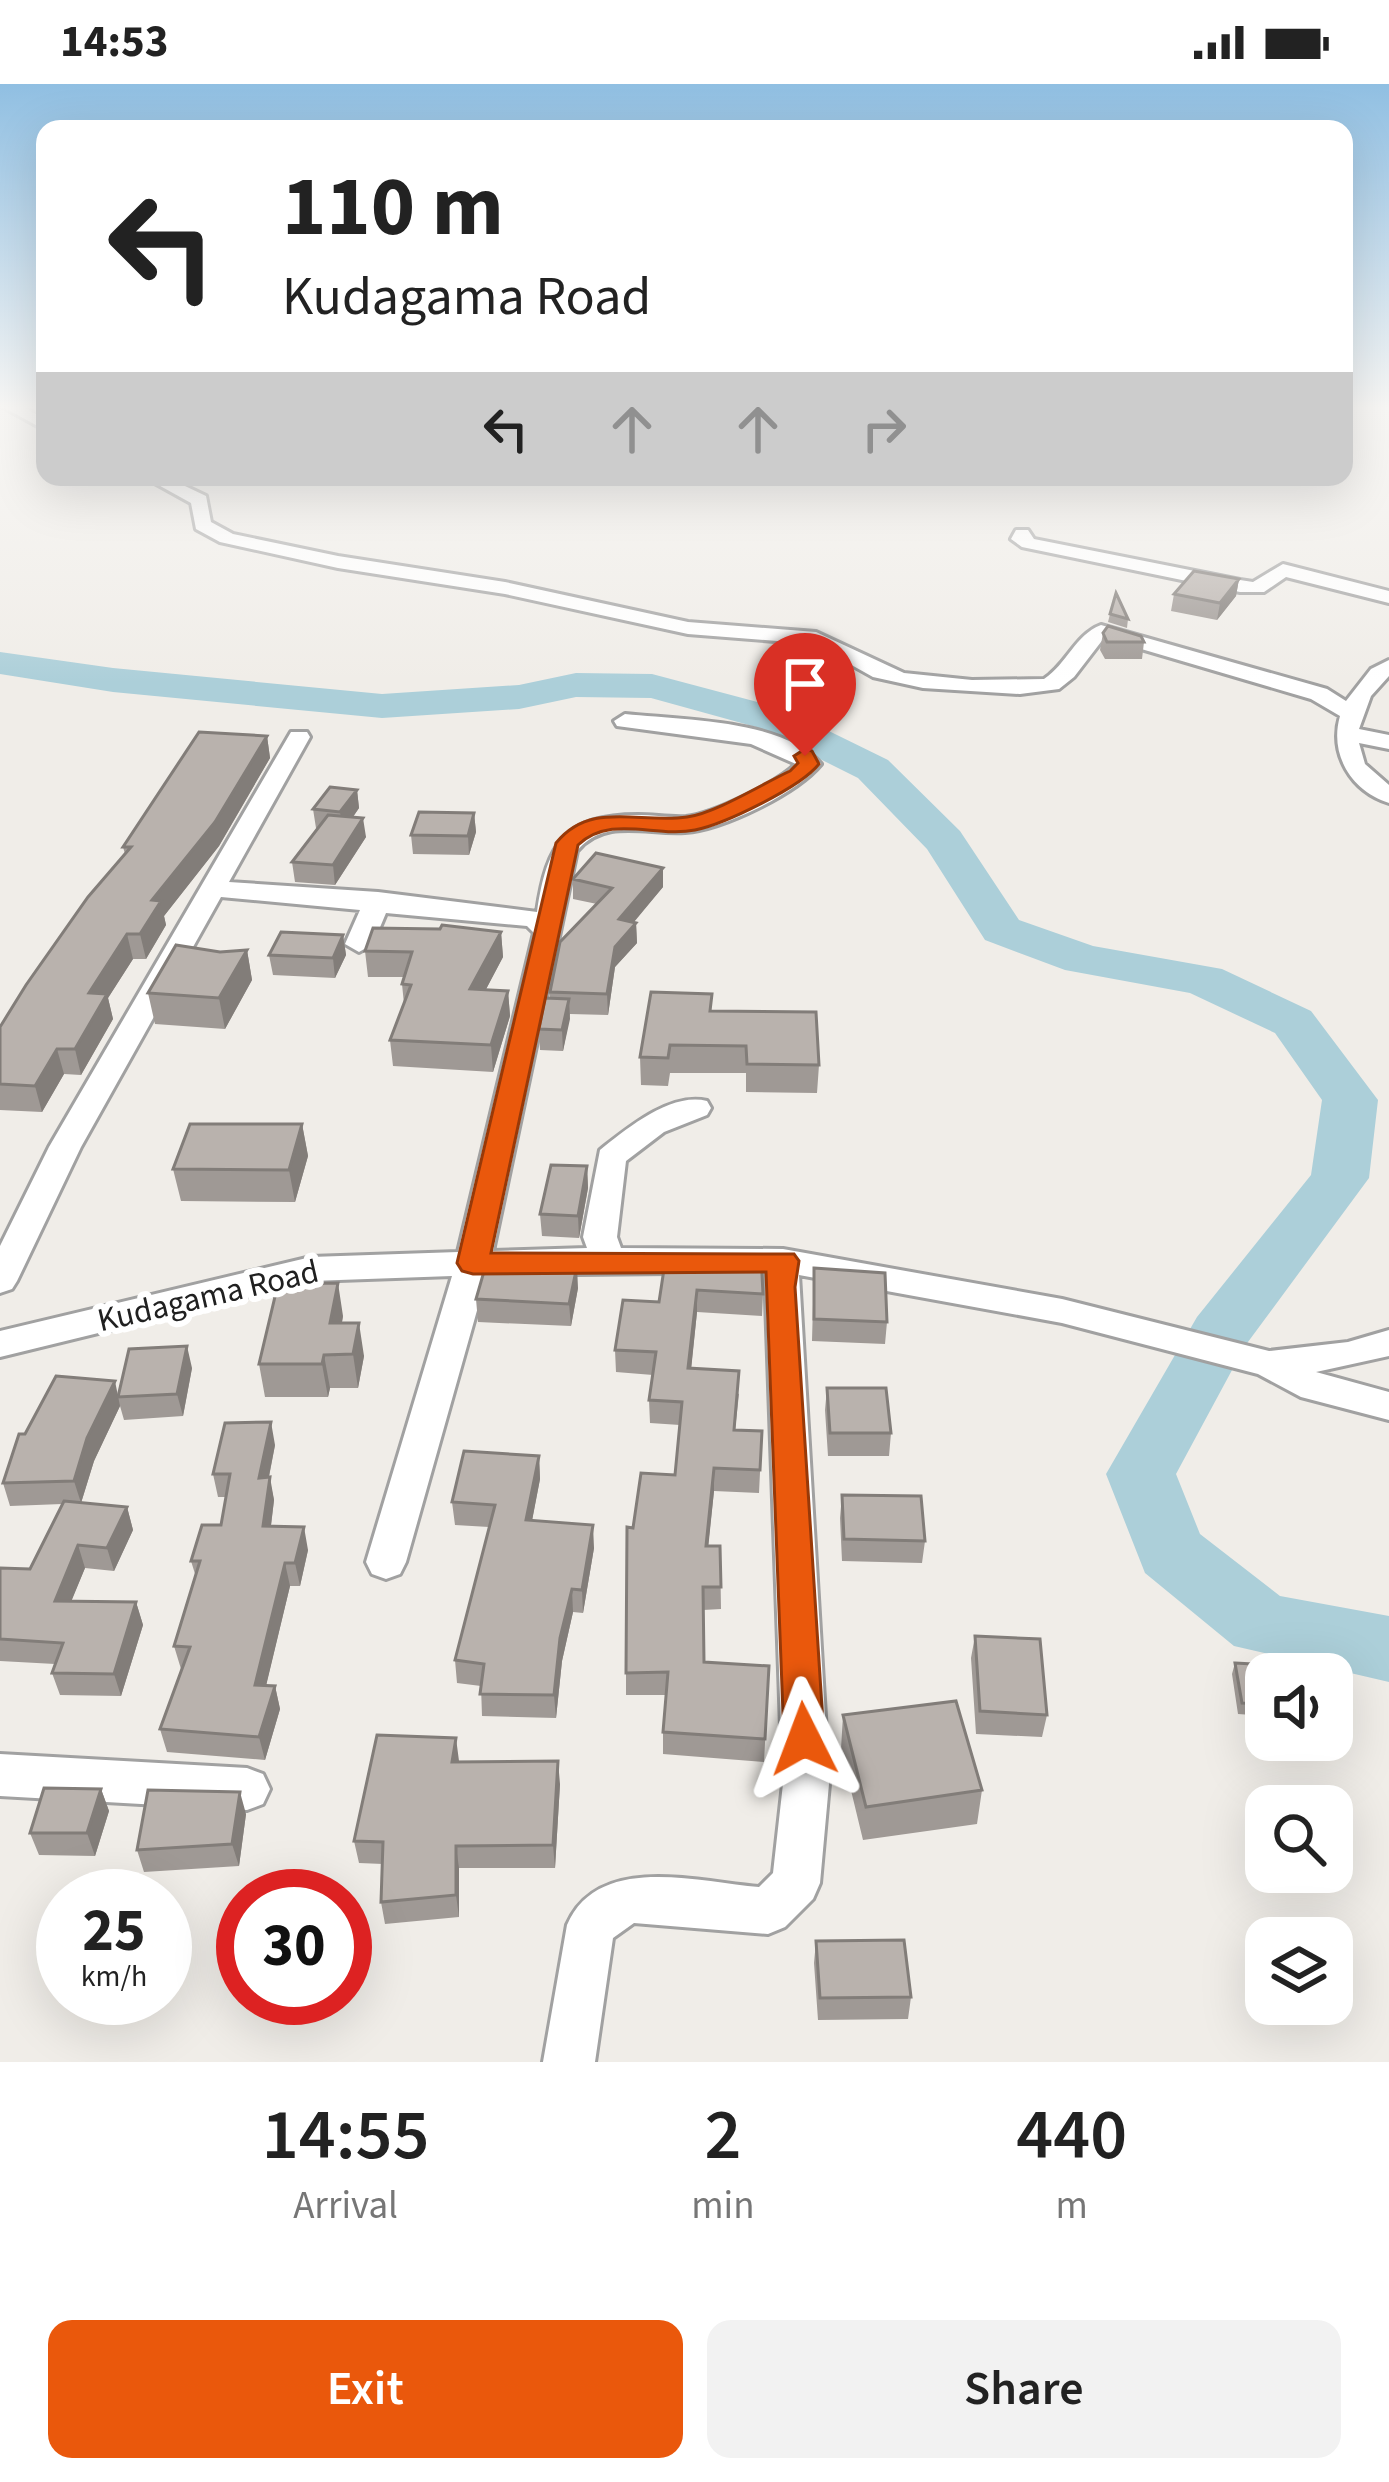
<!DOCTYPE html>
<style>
body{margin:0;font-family:"Source Sans 3",sans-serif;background:#f2f2f2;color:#222;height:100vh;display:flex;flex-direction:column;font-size:45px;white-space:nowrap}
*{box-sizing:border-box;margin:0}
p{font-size:39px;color:#767676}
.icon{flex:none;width:66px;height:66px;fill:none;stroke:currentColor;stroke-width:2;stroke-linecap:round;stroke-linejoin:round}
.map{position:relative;height:1978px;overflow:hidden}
.details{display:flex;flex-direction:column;background:#fff;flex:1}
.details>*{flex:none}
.guide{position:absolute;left:36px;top:36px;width:1317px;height:366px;border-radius:24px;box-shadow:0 12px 48px #0002;background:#fff;color:#222;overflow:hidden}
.fabs{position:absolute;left:1245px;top:1569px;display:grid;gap:24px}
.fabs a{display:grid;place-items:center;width:108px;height:108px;border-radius:24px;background:#fff;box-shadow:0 12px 48px #0002;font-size:60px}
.speed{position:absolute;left:36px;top:1785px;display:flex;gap:24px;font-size:60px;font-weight:700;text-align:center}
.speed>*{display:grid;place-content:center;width:156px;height:156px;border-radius:50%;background:#fff;box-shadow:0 12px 48px #0002;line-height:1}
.speed small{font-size:30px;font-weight:400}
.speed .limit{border:18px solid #d22;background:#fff;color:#111}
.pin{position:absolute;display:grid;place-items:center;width:102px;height:102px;color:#fff;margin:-123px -51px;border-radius:50% 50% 50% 0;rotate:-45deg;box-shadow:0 0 12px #0007}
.pin .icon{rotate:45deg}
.me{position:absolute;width:132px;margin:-66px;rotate:357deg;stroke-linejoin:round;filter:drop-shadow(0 0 9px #0008)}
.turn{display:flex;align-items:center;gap:42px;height:252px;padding:0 48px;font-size:54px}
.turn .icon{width:156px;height:156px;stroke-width:2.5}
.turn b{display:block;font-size:84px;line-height:102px}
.lanes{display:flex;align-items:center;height:114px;padding:0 48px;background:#0003;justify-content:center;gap:60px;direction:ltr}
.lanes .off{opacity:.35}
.eta{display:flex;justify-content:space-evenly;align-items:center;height:204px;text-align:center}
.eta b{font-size:72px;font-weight:600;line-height:84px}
.cta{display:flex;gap:24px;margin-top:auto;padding:24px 48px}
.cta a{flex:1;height:138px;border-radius:24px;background:#ea580c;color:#fff;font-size:48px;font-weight:600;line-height:138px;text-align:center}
.cta a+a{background:#f2f2f2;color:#222}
.status{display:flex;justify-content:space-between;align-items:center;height:84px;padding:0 60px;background:#fff;direction:ltr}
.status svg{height:33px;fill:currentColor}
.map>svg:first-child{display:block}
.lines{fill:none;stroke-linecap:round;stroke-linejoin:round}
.river{fill:#accfd9;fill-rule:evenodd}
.minor-casing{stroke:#a1a1a1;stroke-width:6}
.minor{fill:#fff;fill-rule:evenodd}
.wall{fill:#9f9995}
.shaded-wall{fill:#827d79}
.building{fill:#b9b2ad;stroke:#827d79;stroke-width:3}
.route{fill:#ea580c;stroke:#983908;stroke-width:3}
.labels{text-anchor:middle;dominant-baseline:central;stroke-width:12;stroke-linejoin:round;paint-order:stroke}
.street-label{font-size:33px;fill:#202020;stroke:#fff}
</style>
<div class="status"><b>14:53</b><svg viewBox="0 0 49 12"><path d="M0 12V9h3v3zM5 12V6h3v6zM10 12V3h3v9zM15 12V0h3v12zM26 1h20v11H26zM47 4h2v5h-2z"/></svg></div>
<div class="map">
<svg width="1389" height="1978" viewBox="0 0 1389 1978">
<rect width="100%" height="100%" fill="#f0ede8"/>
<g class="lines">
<path class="river" d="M0,568L113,584L382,610L519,601L576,589L652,590L784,625L888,676L960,747L1019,836L1093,862L1222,885L1311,927L1378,1016L1369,1094L1245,1262L1176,1390L1200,1450L1280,1512L1389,1532V1598L1234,1562L1145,1489L1106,1390L1197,1233L1311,1091L1322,1016L1275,949L1190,909L1065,886L985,856L927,765L858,694L756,643L651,614L576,613L519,625L382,634L113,608L0,590Z"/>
<g class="minor-casing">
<path id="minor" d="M1,322H21L45,335V346Z
M144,393H166L206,412L211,438L233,450L338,472L505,498L688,538L816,548L904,589L972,596L1044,595C1067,580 1075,551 1101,541L1327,605L1346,617L1371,585L1389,576V592L1371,612L1359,645L1389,651V665L1359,659L1365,680L1389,701V719C1351,707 1329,670 1340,632L1311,615L1104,554L1074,593L1059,605L1020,610L923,604L873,593L814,560L688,550L505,510L338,484L220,458L196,445L191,419Z
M1016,446H1028L1034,455L1240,496L1253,498L1283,480L1389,507V519L1286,493L1264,508H1240L1022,463L1011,455Z
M625,630C680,636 784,635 821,680C797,709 724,745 685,748C648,751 605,733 577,767L493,1167L587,1164L583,1153L600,1066C627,1045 670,1008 707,1017L711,1024L707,1031L664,1048L626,1077L617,1153L621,1164L783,1165L1062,1215L1269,1267L1348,1258L1389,1246V1272L1316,1288L1389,1308V1336L1301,1313L1258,1290L1062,1239L799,1191L829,1700L820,1799L813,1815L785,1843L768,1850L634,1839L613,1854L595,1978H543L567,1841C598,1769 697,1798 759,1803L773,1789L783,1700L765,1188L487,1191L406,1478L400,1490L386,1495L372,1490L366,1478L452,1192L311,1197L0,1273V1247L311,1173L458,1168L534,849L527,842L386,829L373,860L359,868L345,860L360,826L221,813L81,1063L17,1197L12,1205L0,1209V1162L49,1063L291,648H307L310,653L229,798L378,808L537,828C547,759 565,731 638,731C654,731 670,734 686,733C713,730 777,699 796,680L751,660L617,642L614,637Z
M0,1670L247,1684L263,1690L270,1705L263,1720L247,1726L0,1712Z"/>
</g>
<use href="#minor" class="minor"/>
</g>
<path class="wall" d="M1239,495L1236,512L1217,536L1171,527L1174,510Z
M1110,530L1128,535L1127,544L1108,538Z
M1103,549L1144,558L1142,575H1105L1100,566Z
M267,652L270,674L219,762L164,832L166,841L146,875H133L108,914L113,935L81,991L64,990L42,1028L0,1026V943L125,770L123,763Z
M357,706L359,724L353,733L366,753L335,801L295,798L292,778L318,744H316L313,725Z
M474,729L476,748L469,771L413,770L411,751Z
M663,784V803L633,838L636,839L637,859L615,883L608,931L570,930L563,967L540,966L539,945L550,914V908L597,820L573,815V795Z
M501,848L503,873L486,905L508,907L510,932L493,988L393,982L390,956L404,920L402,900L404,893H368L365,867Z
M343,851L346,871L335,894L273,891L269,871Z
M247,866L252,896L225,945L155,940L148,909L220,868Z
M712,927L819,981L817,1009L746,1008V989H670L668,1002L641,1001L640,973Z
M302,1040L308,1072L295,1118L181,1117L173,1085Z
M587,1082L588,1104L579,1154L542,1152L540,1130Z
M666,1172L763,1210L762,1232L697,1228L691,1284L739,1310L735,1346L762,1347L759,1409L714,1407L708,1462H720L721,1525L703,1526L704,1578L769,1582L764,1678L663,1670V1648L666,1611H626V1589L633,1444L675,1391L680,1341L650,1339L649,1316L653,1291L616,1288L615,1266L659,1218Z
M814,1184L887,1238L885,1260L812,1257Z
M578,1204L571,1242L478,1238L476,1215Z
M343,1232L342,1239L364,1272L358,1304H330L328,1313H265L259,1280Z
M192,1284L183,1332L124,1336L120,1322L94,1377L81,1419L127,1423L133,1446L114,1487L85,1484L71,1517L136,1518L143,1541L121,1612L60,1611L52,1589L55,1580L0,1577V1484L30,1485L62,1420L10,1422L3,1399L25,1350L119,1310Z
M827,1304L891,1349L889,1372H828L825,1326Z
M275,1361L269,1393L274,1416L271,1442L308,1466L300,1502H290L266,1601L275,1602L280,1625L265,1676L167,1668L160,1645L181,1585L174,1562L196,1493L191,1477L221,1441L226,1413H218L213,1390Z
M539,1372L540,1395L532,1436L594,1464L583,1529L573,1528L562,1577L556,1634L482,1632L481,1602L457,1599L455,1576L489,1443L455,1441L452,1418Z
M842,1411L925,1457L922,1479L842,1477L840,1434Z
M975,1552L1047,1631L1042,1653L976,1650L971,1574Z
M1235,1579L1266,1590V1632L1238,1630L1232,1590Z
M843,1631L982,1706L977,1740L863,1756L841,1665Z
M459,1678L560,1700L555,1784H459V1833L385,1840L381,1818L383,1780L359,1779L354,1757Z
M101,1705L109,1727L95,1772L39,1771L30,1749Z
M246,1730L239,1782L144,1788L137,1766Z
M816,1857L911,1913L908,1935L818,1936L814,1879Z"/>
<path class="shaded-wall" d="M1239,495L1236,512L1217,536L1220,519Z
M267,652L270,674L219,762L164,832L166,841L146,875L140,850L152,816Z
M357,706L359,724L343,747L340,728Z
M474,729L476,748L469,771L468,752Z
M363,734L366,753L335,801L333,781Z
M663,784V803L620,855L619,835Z
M636,839L637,859L615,883L608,931L607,910L615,863Z
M501,848L503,873L473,930L470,905Z
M127,850L133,875L108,914L113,935L81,991L75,965L89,909Z
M343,851L346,871L335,894L333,874Z
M247,866L252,896L225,945L219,914Z
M508,907L510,932L493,988L491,961Z
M569,915L570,935L563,967L562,946Z
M57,965L64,990L42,1028L35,1002Z
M302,1040L308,1072L295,1118L289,1086Z
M587,1082L588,1104L579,1154L578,1132Z
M577,1182L578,1204L571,1242L569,1220Z
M338,1199L343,1232L335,1273L330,1239Z
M697,1206V1228L689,1306L688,1284Z
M359,1239L364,1272L358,1304L353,1270Z
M187,1262L192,1284L183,1332L177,1310Z
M324,1271L330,1304L328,1313L322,1280Z
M115,1297L120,1322L94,1377L81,1419L74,1397L87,1354Z
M271,1338L275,1361L264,1417L259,1394Z
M539,1372L540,1395L528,1458L526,1436Z
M714,1384V1407L706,1485V1462Z
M270,1393L274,1416L268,1465L263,1442Z
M127,1423L133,1446L114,1487L107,1464Z
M593,1441L594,1464L583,1529L582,1506Z
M304,1443L308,1466L300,1502L295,1479Z
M78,1461L85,1484L62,1540L55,1517Z
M285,1479L290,1502L261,1623L255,1601Z
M572,1505L573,1528L562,1577L556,1634L554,1611L560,1554Z
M136,1518L143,1541L121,1612L114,1590Z
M275,1602L280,1625L265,1676L259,1653Z
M456,1654L459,1677L455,1701L452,1678Z
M558,1677L560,1700L555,1784L553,1761Z
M101,1705L109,1727L95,1772L87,1749Z
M240,1708L246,1730L239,1782L232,1760Z
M456,1762L459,1784V1833L456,1811Z"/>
<path class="building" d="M1194,487L1239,495L1220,519L1174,510Z
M1116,509L1128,535L1110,530Z
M1108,542L1141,552L1144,558H1107L1103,549Z
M199,648L267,652L215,738L152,816L161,817L140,850H127L89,909L107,910L75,965H57L35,1002L0,1000V943L26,901L88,813L131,763H123Z
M330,703L357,706L340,728L313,725Z
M419,728L474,729L468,752L411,751Z
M328,731L363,734L333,781L292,778Z
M596,769L663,784L619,835L636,839L615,863L607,910L550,908L560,858L612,804L573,795Z
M442,841L501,848L470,905L508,907L491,961L390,956L411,901L402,900L412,868L365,867L373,844L440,845Z
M281,848L343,851L333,874L269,871Z
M176,861L220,868L247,866L219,914L148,909Z
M651,908L712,910L710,927L816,928L819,981L747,980L746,962L670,961L668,974L640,973Z
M545,914L569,915L562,946L539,945Z
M190,1040H302L289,1086L173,1085Z
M551,1081L587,1082L578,1132L540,1130Z
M761,1171L763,1210L697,1206L688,1284L739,1287L734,1346L762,1347L760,1386L714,1384L706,1462H720L721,1503H703L704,1578L769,1582L765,1655L663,1648L668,1588L626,1589L627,1443L633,1444L641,1389L675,1391L682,1318L649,1316L656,1268L615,1266L623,1216L659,1218L666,1172Z
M487,1177L577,1182L569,1220L476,1215Z
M814,1184L885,1189L887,1238L814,1235Z
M338,1199L330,1239H359L353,1270L324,1271L322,1280H259L278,1200Z
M187,1262L177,1310L118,1313L129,1265Z
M56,1292L115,1297L87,1354L74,1397L3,1399L19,1350H25Z
M827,1304H886L891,1349H830Z
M271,1338L259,1394L270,1393L263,1442L304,1443L295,1479H285L255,1601L275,1602L259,1653L160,1645L190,1563L174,1562L200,1477H191L202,1441H221L230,1390H213L225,1339Z
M464,1367L539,1372L526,1436L593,1441L582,1506L572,1505L560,1554L554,1611L480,1610L484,1580L455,1576L495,1421L452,1418Z
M842,1411L921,1412L925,1457L844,1455Z
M64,1417L127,1423L107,1464L78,1461L55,1517L136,1518L114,1590L52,1589L63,1559L0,1555V1484L30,1485Z
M975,1552L1040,1555L1047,1631L980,1627Z
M1235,1579L1271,1581L1272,1590H1266V1620L1242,1619Z
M956,1617L982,1706L866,1723L843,1631Z
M377,1651L456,1654L452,1678L558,1677L553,1761L456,1762V1811L381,1818L383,1758L354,1757Z
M44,1704L101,1705L87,1749H30Z
M148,1706L240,1708L232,1760L137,1766Z
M904,1856L911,1913L820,1914L816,1857Z"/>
<linearGradient id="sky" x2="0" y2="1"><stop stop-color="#90bfe2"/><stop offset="0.54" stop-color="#f8f7f5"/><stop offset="1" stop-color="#f8f7f5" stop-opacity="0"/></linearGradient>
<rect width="1389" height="599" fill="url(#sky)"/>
<path class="route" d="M805,665L812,667L819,680C801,703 725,740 695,746C655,754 611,730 578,761L491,1169L794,1170L799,1177L795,1203L824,1655L818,1668L804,1673L790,1668L784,1655L766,1188L473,1190L462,1187L457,1179L556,759C591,716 639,740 687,733C716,729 762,700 790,687L798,679L794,672Z"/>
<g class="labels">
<g class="street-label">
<text transform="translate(208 1212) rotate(-13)">Kudagama Road</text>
</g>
</g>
</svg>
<div class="fabs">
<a><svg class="icon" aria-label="sound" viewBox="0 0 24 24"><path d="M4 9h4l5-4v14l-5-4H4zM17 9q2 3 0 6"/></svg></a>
<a><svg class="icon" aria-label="search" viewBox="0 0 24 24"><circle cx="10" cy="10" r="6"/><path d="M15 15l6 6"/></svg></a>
<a><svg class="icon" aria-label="layers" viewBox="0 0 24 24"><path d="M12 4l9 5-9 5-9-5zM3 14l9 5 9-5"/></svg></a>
</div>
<div class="speed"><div>25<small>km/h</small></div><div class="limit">30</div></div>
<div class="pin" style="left:805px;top:672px;background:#d93025"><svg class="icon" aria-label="arrive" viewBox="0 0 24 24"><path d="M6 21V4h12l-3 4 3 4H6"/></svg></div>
<svg class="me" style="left:804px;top:1655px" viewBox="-20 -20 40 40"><path d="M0-17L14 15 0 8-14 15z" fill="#ea580c" stroke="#fff" stroke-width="4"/></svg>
<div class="guide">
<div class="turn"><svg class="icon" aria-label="left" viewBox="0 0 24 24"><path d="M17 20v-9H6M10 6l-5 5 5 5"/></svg><div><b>110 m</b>Kudagama Road</div></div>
<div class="lanes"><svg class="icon" aria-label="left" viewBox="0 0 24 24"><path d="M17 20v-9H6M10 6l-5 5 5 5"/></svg><svg class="icon off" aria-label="ahead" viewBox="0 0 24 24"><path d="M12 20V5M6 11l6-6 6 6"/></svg><svg class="icon off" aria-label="ahead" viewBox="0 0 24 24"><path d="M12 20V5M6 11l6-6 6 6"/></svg><svg class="icon off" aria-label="right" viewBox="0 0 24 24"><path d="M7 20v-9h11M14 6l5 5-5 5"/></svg></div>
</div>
</div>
<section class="details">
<div class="eta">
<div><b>14:55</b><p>Arrival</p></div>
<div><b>2</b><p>min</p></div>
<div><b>440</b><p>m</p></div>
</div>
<div class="cta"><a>Exit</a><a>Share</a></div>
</section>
